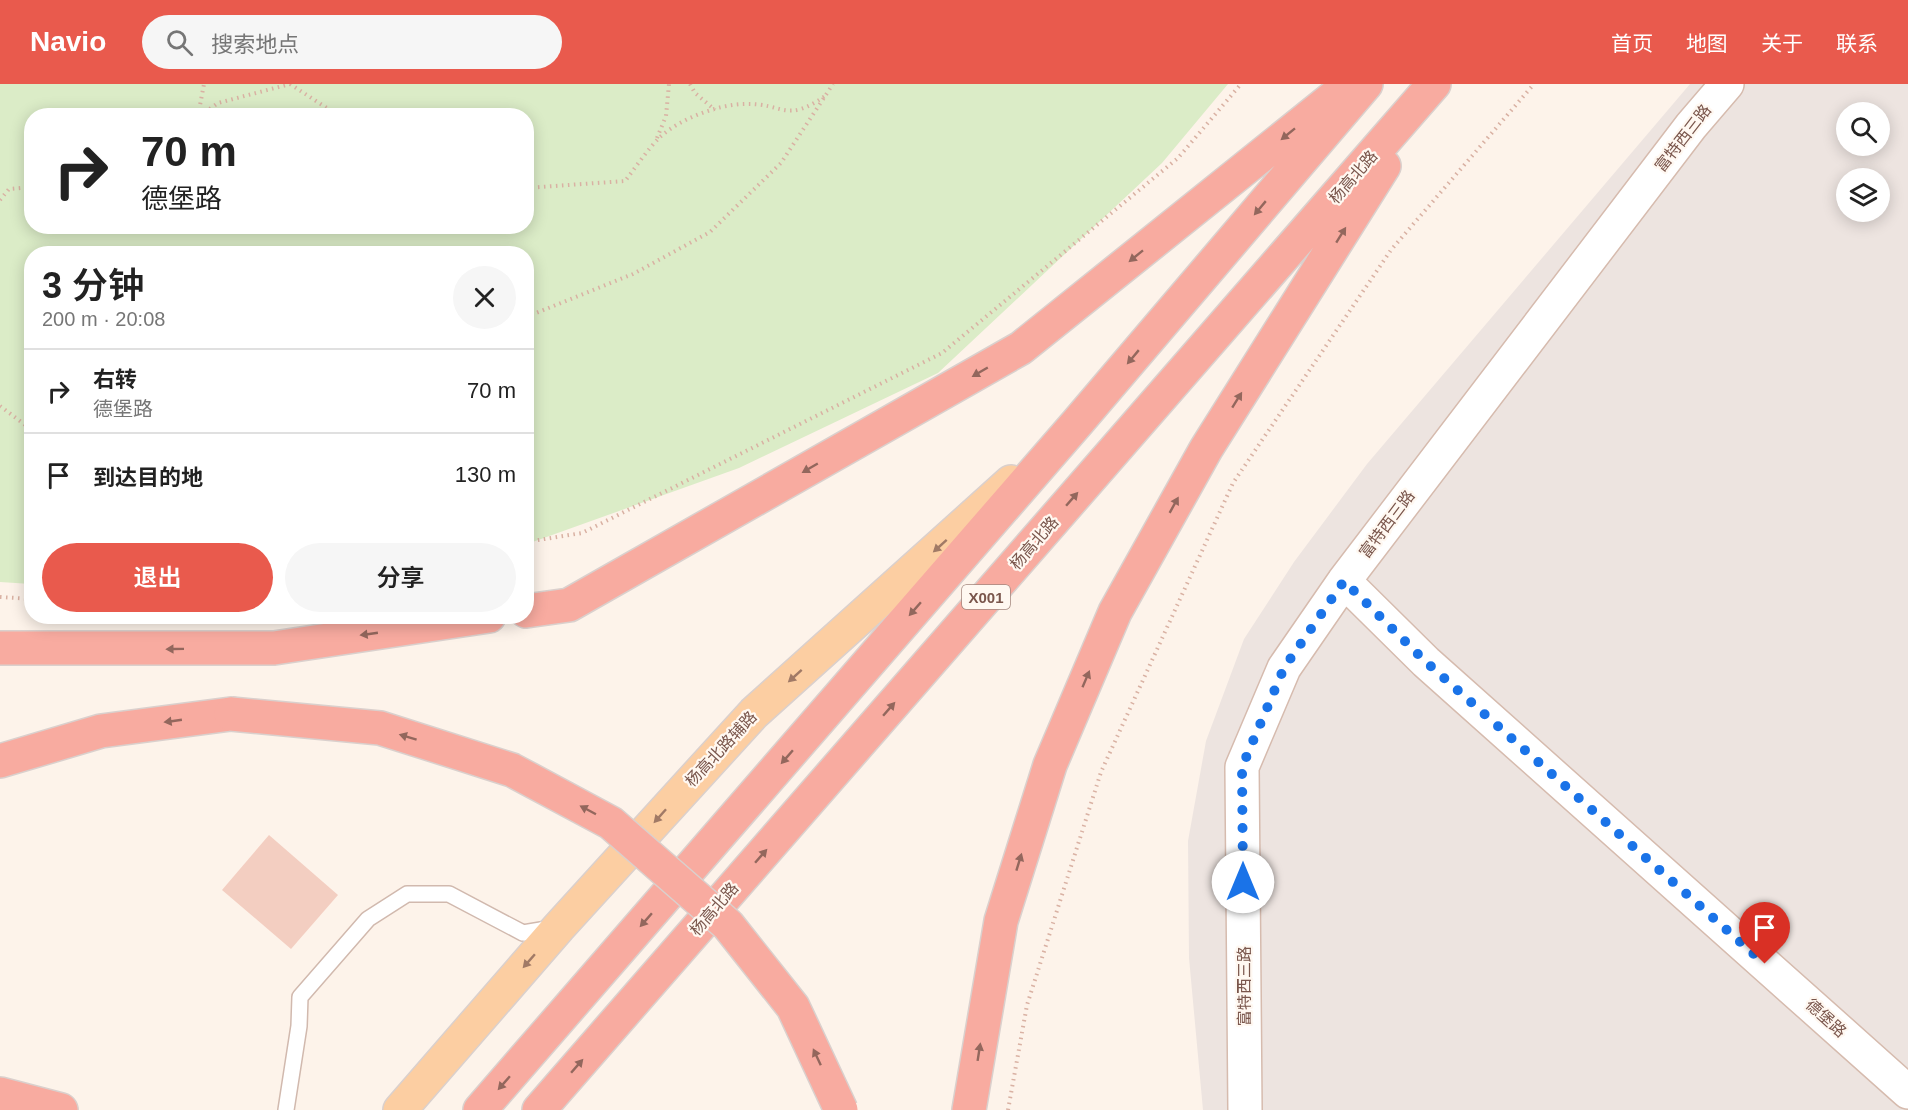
<!DOCTYPE html>
<html lang="zh">
<meta charset="utf-8">
<style>
body{margin:0;font-family:Helvetica,"Noto Sans SC",sans-serif;background:#f6f6f6;color:#222;height:100vh;display:flex;flex-direction:column;font-size:22px;white-space:nowrap}
*{box-sizing:border-box;margin:0}
p{font-size:20px;color:#767676}
.icon{flex:none;width:33px;height:33px;fill:none;stroke:currentColor;stroke-width:2;stroke-linecap:round;stroke-linejoin:round}
.map{position:relative;flex:1;overflow:hidden}
.drawer{position:absolute;left:24px;top:162px;width:510px;height:378px;display:flex;flex-direction:column;background:#fff;border-radius:24px;box-shadow:0 3px 15px #0003}
.drawer>*{flex:none}
.banner{position:absolute;left:24px;top:24px;width:510px;height:126px;border-radius:24px;box-shadow:0 3px 15px #0003;background:#fff;color:#222;overflow:hidden}
.controls{position:absolute;left:1836px;top:18px;display:grid;gap:12px}
.controls a{display:grid;place-items:center;width:54px;height:54px;border-radius:50%;background:#fff;box-shadow:0 3px 15px #0003;font-size:30px}
.pin{position:absolute;display:grid;place-items:center;width:51px;height:51px;color:#fff;margin:-62px -26px;border-radius:50% 50% 50% 0;rotate:-45deg;box-shadow:0 0 6px #0007}
.pin .icon{rotate:45deg}
.me{position:absolute;width:66px;margin:-33px;rotate:0deg;stroke-linejoin:round;filter:drop-shadow(0 0 4px #0008)}
.turn{display:flex;align-items:center;gap:21px;height:126px;padding:0 18px;font-size:27px}
.turn .icon{width:78px;height:78px;stroke-width:2.5}
.turn b{display:block;font-size:42px;line-height:51px}
.round{display:grid;place-items:center;flex:none;width:63px;height:63px;border-radius:32px;background:#f6f6f6}
.head{display:flex;align-items:center;justify-content:space-between;height:102px;padding:0 18px}
h1{font-size:36px;font-weight:600;line-height:45px}
.cta{display:flex;gap:12px;margin-top:auto;padding:12px 18px}
.cta a{flex:1;height:69px;border-radius:36px;background:#e95a4d;color:#fff;font-size:24px;font-weight:600;line-height:69px;text-align:center}
.cta a+a{background:#f6f6f6;color:#222}
ul{padding:0;list-style:none}
li{display:flex;align-items:center;gap:18px;height:84px;padding:0 18px;border-top:2px solid #e0e0e0}
li div{flex:1}
li b{display:block;font-size:22px}
li em{font-style:normal}
header{display:flex;align-items:center;gap:36px;box-sizing:border-box;height:84px;padding:0 30px;background:#e95a4d;color:#fff}
header strong{font-size:28px}
nav{display:flex;gap:33px;margin-inline-start:auto;font-size:21px}
.search{width:420px;height:54px;background:#f6f6f6;display:flex;align-items:center;gap:15px;box-sizing:border-box;padding:0 21px;border-radius:33px;color:#767676;font-size:22px}
.map>svg:first-child{display:block}
.industrial{fill:#ede4e0;fill-rule:evenodd}
.green{fill:#dbecc7;fill-rule:evenodd}
.building{fill:#f3cec1}
.lines{fill:none;stroke-linecap:round;stroke-linejoin:round}
.lane-casing{stroke:#d1b9ae;stroke-width:18}
.secondary-casing{stroke:#d6bbae;stroke-width:36}
.primary-casing{stroke:#dad0cd;stroke-width:36}
.highway-casing{stroke:#dad0cd;stroke-width:36}
.path{stroke:#d9b1a3;stroke-width:4;stroke-dasharray:1.5 4.5;stroke-linecap:butt}
.lane{stroke:#fff;stroke-width:15}
.secondary{stroke:#fff;stroke-width:33}
.primary{stroke:#fccea2;stroke-width:33}
.highway{stroke:#f8aba0;stroke-width:33}
.highway-bridge-casing{stroke:#dad0cd;stroke-width:36;stroke-linecap:butt}
.highway-bridge{stroke:#f8aba0;stroke-width:33}
.oneway{fill:#93675d}
.oneway2{fill:#a17a66}
.route{stroke:#1a73e8;stroke-width:10;stroke-dasharray:0 18}
.labels{text-anchor:middle;dominant-baseline:central;stroke-width:4.5;stroke-linejoin:round;paint-order:stroke}
.shield{fill:#fff8f1;stroke:#a2877e;stroke-width:1.5}
.shield-label{font-size:15px;font-weight:bold;fill:#7a564c}
.street-label{font-size:16px;fill:#7a564c;stroke:#fff8f1}
</style>
<header>
<strong>Navio</strong>
<div class="search"><svg class="icon" aria-label="search" viewBox="0 0 24 24"><circle cx="10" cy="10" r="6"/><path d="M15 15l6 6"/></svg>搜索地点</div>
<nav><a>首页</a><a>地图</a><a>关于</a><a>联系</a></nav>
</header>
<div class="map">
<svg width="1908" height="1026" viewBox="0 0 1908 1026">
<rect width="100%" height="100%" fill="#fdf3ea"/>
<path class="industrial" d="M1690,0H1908V1026H1203L1189,874L1188,757L1206,657L1244,555L1294,478L1367,380ZM1846,28H1880V62H1846ZM1846,94H1880V128H1846Z"/>
<path class="green" d="M0,0H1228L1162,79L938,289L739,384L527,460L526,170H32L31,500L0,498ZM32,32H526V142H32Z"/>
<path class="building" d="M269,751L338,811L291,865L222,806Z"/>
<g class="lines">
<g class="lane-casing">
<path id="lane" d="M286,1026L299,942L300,913L368,835L407,810H449L523,849L553,844"/>
</g>
<g class="secondary-casing">
<path id="secondary" d="M1344,497L1426,578L1908,1008
M1245,1026L1242,683L1284,584L1344,497L1691,42L1727,0"/>
</g>
<g class="primary-casing">
<path id="primary" d="M400,1026L559,843L754,629L1011,398"/>
</g>
<g class="highway-casing">
<path id="highway" d="M526,527L569,521L1021,264L1339,9
M0,564H274L489,532
M0,677L101,647L231,630
M0,1010L61,1026
M480,1026L1077,339L1366,0
M539,1026L1434,0
M969,1026L1001,837L1050,681L1115,528L1206,365L1384,82"/>
</g>
<path class="path" d="M290,0L339,32
M690,0L695,9L715,26
M198,32L204,0
M200,32L218,19L290,0
M657,54L666,32L669,0
M526,104L625,97C636,83 647,66 660,53C680,35 718,20 746,20C784,19 785,40 825,12
M0,116L9,105L32,103
M526,233L633,190L710,148L781,79L833,0
M0,322L32,346
M526,458L582,449L942,269L1178,74L1241,0
M0,513L32,515
M1008,1026L1027,921L1101,688L1233,399L1391,166L1534,0"/>
<use href="#lane" class="lane"/>
<use href="#secondary" class="secondary"/>
<use href="#primary" class="primary"/>
<use href="#highway" class="highway"/>
<g class="highway-bridge-casing">
<path id="highway-bridge" d="M231,630L380,644L512,686L611,739L728,841L793,923L841,1026"/>
</g>
<use href="#highway-bridge" class="highway-bridge"/>
</g>
<defs><path id="oneway-solid" d="M-6-.8H1V-3.2L6.5 0L1 3.2V.8H-6Z" transform="scale(1.5)"/></defs>
<g class="oneway">
<use href="#oneway-solid" transform="translate(1288 50) rotate(141)"/>
<use href="#oneway-solid" transform="translate(1260 124) rotate(130)"/>
<use href="#oneway-solid" transform="translate(1341 151) rotate(-58)"/>
<use href="#oneway-solid" transform="translate(1136 172) rotate(141)"/>
<use href="#oneway-solid" transform="translate(1133 273) rotate(130)"/>
<use href="#oneway-solid" transform="translate(980 288) rotate(150)"/>
<use href="#oneway-solid" transform="translate(1237 316) rotate(-58)"/>
<use href="#oneway-solid" transform="translate(810 384) rotate(150)"/>
<use href="#oneway-solid" transform="translate(1072 415) rotate(-49)"/>
<use href="#oneway-solid" transform="translate(1174 421) rotate(-61)"/>
<use href="#oneway-solid" transform="translate(915 525) rotate(131)"/>
<use href="#oneway-solid" transform="translate(369 550) rotate(172)"/>
<use href="#oneway-solid" transform="translate(175 565) rotate(179)"/>
<use href="#oneway-solid" transform="translate(1086 595) rotate(-67)"/>
<use href="#oneway-solid" transform="translate(889 625) rotate(-49)"/>
<use href="#oneway-solid" transform="translate(173 637) rotate(172)"/>
<use href="#oneway-solid" transform="translate(408 653) rotate(-163)"/>
<use href="#oneway-solid" transform="translate(787 673) rotate(131)"/>
<use href="#oneway-solid" transform="translate(588 726) rotate(-152)"/>
<use href="#oneway-solid" transform="translate(761 772) rotate(-49)"/>
<use href="#oneway-solid" transform="translate(1019 778) rotate(-73)"/>
<use href="#oneway-solid" transform="translate(646 836) rotate(131)"/>
<use href="#oneway-solid" transform="translate(979 968) rotate(-81)"/>
<use href="#oneway-solid" transform="translate(817 973) rotate(-115)"/>
<use href="#oneway-solid" transform="translate(577 982) rotate(-49)"/>
<use href="#oneway-solid" transform="translate(504 999) rotate(131)"/>
</g>
<g class="oneway2">
<use href="#oneway-solid" transform="translate(940 462) rotate(138)"/>
<use href="#oneway-solid" transform="translate(795 592) rotate(138)"/>
<use href="#oneway-solid" transform="translate(660 732) rotate(132)"/>
<use href="#oneway-solid" transform="translate(529 877) rotate(131)"/>
</g>
<g class="lines">
<path class="route" d="M1243,798L1242,683L1284,584L1344,497L1426,578L1765,880"/>
</g>
<g class="labels">
<rect class="shield" x="962" y="501" width="48" height="24" rx="4.5"/>
<g class="shield-label">
<text x="986" y="513">X001</text>
</g>
<g class="street-label">
<text transform="translate(1683 54) rotate(-52)">富特西三路</text>
<text transform="translate(1353 93) rotate(-49)">杨高北路</text>
<text transform="translate(1387 440) rotate(-53)">富特西三路</text>
<text transform="translate(1034 459) rotate(-49)">杨高北路</text>
<text transform="translate(721 665) rotate(-47)">杨高北路辅路</text>
<text transform="translate(714 825) rotate(-49)">杨高北路</text>
<text transform="translate(1244 902) rotate(-90)">富特西三路</text>
<text transform="translate(1826 934) rotate(42)">德堡路</text>
</g>
</g>
</svg>
<div class="controls">
<a><svg class="icon" aria-label="search" viewBox="0 0 24 24"><circle cx="10" cy="10" r="6"/><path d="M15 15l6 6"/></svg></a>
<a><svg class="icon" aria-label="layers" viewBox="0 0 24 24"><path d="M12 4l9 5-9 5-9-5zM3 14l9 5 9-5"/></svg></a>
</div>
<div class="pin" style="left:1765px;top:880px;background:#d93025"><svg class="icon" aria-label="arrive" viewBox="0 0 24 24"><path d="M6 21V4h12l-3 4 3 4H6"/></svg></div>
<svg class="me" style="left:1243px;top:798px" viewBox="-20 -20 40 40"><circle r="19" fill="#fff"/><path d="M0-13L10 11 0 6-10 11z" fill="#1a73e8"/></svg>
<div class="banner">
<div class="turn"><svg class="icon" aria-label="right" viewBox="0 0 24 24"><path d="M7 20v-9h11M14 6l5 5-5 5"/></svg><div><b>70 m</b>德堡路</div></div>
</div>
<section class="drawer">
<div class="head"><div><h1>3 分钟</h1><p>200 m · 20:08</p></div><a class="round"><svg class="icon" aria-label="close" viewBox="0 0 24 24"><path d="M6 6l12 12M18 6L6 18"/></svg></a></div>
<ul>
<li><svg class="icon" aria-label="right" viewBox="0 0 24 24"><path d="M7 20v-9h11M14 6l5 5-5 5"/></svg><div><b>右转</b><p>德堡路</p></div><em>70 m</em></li>
<li><svg class="icon" aria-label="arrive" viewBox="0 0 24 24"><path d="M6 21V4h12l-3 4 3 4H6"/></svg><div><b>到达目的地</b></div><em>130 m</em></li>
</ul>
<div class="cta"><a>退出</a><a>分享</a></div>
</section>
</div>
